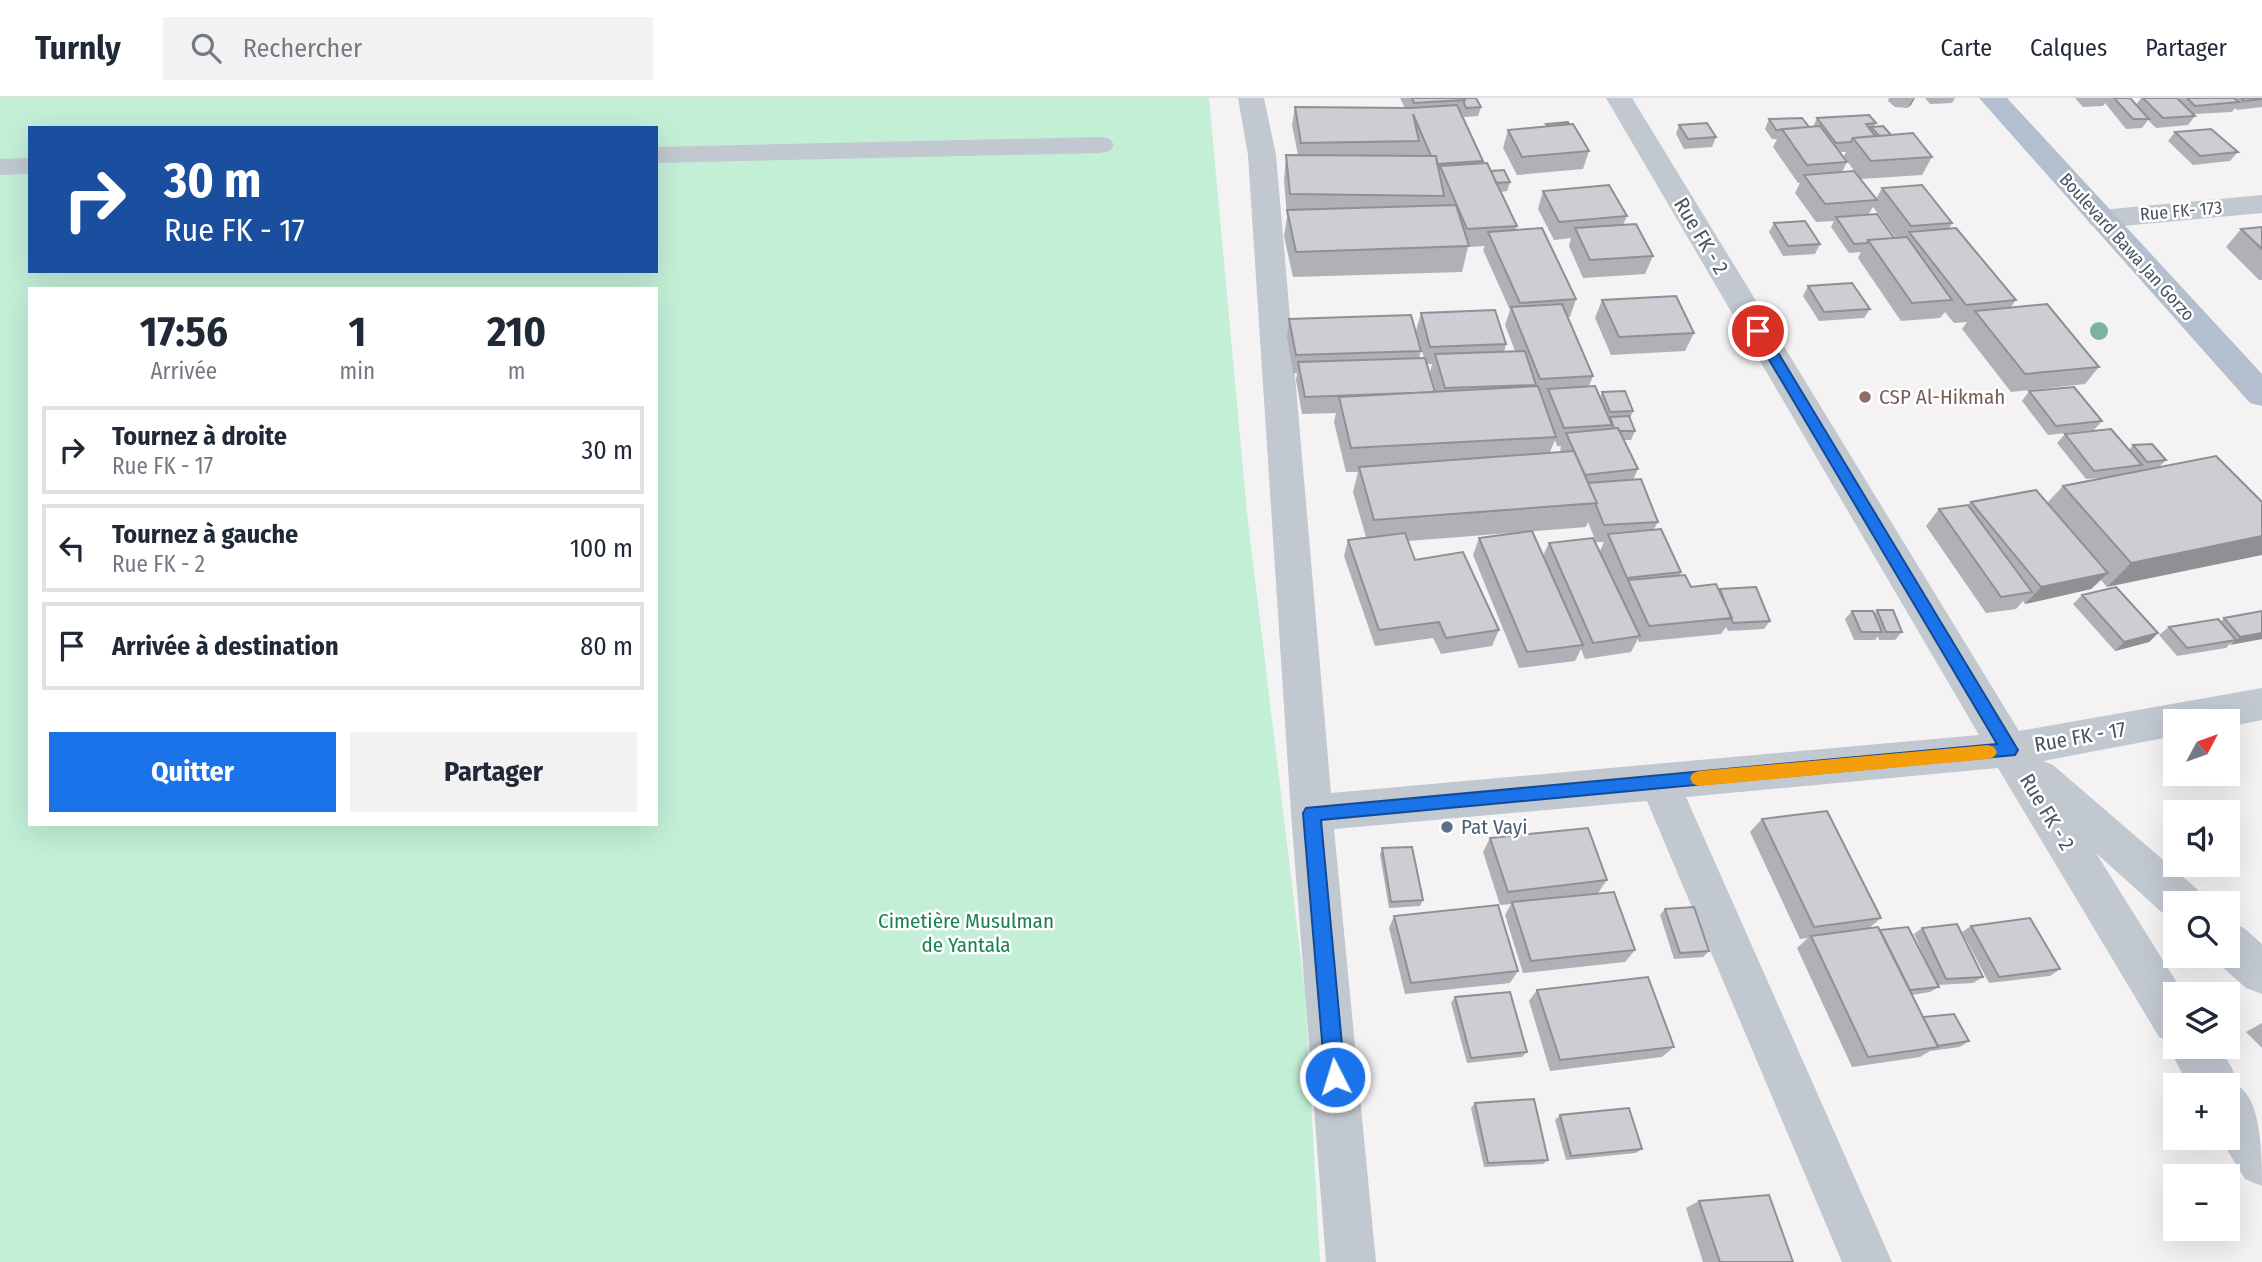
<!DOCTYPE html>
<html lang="fr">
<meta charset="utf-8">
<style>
body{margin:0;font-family:"Fira Sans Condensed",sans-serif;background:#f2f2f3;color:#1f2937;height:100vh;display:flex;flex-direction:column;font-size:26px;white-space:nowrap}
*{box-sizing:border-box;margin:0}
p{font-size:23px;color:#747a83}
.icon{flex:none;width:38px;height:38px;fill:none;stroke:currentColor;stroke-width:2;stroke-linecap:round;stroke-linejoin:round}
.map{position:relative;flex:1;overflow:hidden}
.panel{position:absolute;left:28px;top:189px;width:630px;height:539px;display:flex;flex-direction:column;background:#fff;border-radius:0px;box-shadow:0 7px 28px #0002}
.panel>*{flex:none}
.banner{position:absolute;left:28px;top:28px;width:630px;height:147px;border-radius:0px;box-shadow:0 7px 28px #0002;background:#1a4fa0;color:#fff;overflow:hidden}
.needle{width:46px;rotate:49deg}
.fabs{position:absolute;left:2163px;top:611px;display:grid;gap:14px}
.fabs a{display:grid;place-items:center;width:77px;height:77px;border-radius:0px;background:#fff;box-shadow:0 7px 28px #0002;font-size:35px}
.pin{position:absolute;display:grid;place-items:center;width:60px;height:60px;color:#fff;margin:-30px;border:4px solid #fff;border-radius:50%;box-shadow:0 2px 7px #0007}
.me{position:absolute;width:77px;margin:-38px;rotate:355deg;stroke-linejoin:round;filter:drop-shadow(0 0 5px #0008)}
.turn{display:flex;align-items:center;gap:24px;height:147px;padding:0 21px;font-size:32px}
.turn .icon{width:91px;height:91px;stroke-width:2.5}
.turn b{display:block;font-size:49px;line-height:60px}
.eta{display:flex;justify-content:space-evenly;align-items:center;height:119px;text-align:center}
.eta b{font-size:42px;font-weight:700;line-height:49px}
.cta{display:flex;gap:14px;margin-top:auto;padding:14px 21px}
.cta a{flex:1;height:80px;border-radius:0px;background:#1a73e8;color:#fff;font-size:28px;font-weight:700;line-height:80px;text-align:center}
.cta a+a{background:#f2f2f3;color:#1f2937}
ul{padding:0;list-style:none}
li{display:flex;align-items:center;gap:21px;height:88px;margin:0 14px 10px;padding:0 7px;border:4px solid #e0e1e3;border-radius:0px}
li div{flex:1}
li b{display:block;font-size:26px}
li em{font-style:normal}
header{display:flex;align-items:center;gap:42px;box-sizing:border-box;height:98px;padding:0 35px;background:#fff;border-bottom:2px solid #e0e1e3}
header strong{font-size:33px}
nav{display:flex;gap:38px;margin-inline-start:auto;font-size:24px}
.search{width:490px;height:63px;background:#f2f2f3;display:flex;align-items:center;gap:18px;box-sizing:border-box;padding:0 24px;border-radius:0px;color:#747a83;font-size:26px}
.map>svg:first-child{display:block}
.green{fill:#c3efd7;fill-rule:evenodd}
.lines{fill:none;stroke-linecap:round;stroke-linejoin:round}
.minor{fill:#c1c8d0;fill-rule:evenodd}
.major{fill:#b3bfcf;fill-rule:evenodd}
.tree{fill:#7db39c}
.wall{fill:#afb1b6;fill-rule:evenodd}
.shaded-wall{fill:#8f9094}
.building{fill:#ccced4;stroke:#8f9094;stroke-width:2}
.route{fill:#1a73e8;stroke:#114b97;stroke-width:2}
.slow{fill:#f59e0b}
.education-dot{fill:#8d6e63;stroke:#fff;stroke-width:2.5}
.service-dot{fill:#5c6f8a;stroke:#fff;stroke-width:2.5}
.labels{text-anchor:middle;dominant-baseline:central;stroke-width:5;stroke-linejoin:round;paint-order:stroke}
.far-street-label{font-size:18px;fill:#4a545f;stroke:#fff}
.street-label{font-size:21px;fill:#4a545f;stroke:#fff}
.education-label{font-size:21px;fill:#785e54;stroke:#fff;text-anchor:start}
.service-label{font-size:21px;fill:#4e5e75;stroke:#fff;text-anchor:start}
.park-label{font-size:21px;fill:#1b8055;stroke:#fff}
</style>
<header>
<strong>Turnly</strong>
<div class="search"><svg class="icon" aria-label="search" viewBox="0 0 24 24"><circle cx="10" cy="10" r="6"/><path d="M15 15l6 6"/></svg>Rechercher</div>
<nav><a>Carte</a><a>Calques</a><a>Partager</a></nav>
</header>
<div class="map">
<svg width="2262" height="1164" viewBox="0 0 2262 1164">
<rect width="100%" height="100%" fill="#f4f2f2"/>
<path class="green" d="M0,0H1209L1247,415L1305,894L1320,1164H0ZM30,30H656V173H30ZM30,191H656V726H30Z"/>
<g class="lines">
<path class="minor" d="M1238,0H1264L1276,57L1331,695L1979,637L1606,0H1632L2019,633L2262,590V622L2228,629V623H2175V638L2043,663L2053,667L2197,791L2204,805H2175V822L2167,819L2096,755L2184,896H2175V948H2218L2232,970L2238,988C2262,1002 2262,1060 2262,1088L2245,1081L2220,1040H2228V987H2188L2168,948L2170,943L2159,939L1998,670L1686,699L1892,1164H1842L1647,703L1334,731L1376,1164H1326L1291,715L1248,57Z
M1100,39L1110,41L1114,47L1110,53L1100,55L656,65V49Z
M30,60V76L0,77V61Z
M2262,97V115L2101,130L2091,127L2087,121L2091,115L2101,112Z
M2228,824L2244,830L2262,846V896L2246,890L2212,860V858H2228Z"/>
<path class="major" d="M1979,0H2007L2262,276V308L2250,305Z"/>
</g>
<circle class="tree" cx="2099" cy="233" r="9"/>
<path class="wall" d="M1400,0H1476L1481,9L1478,18L1464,19L1462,15V16L1483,63V65L1491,73L1510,84L1507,93L1501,94L1517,128L1515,132L1576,201L1570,219H1567L1593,278L1589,288L1600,300L1602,294L1633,313L1630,320L1635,333L1631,342H1624L1638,371L1633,382L1658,424L1654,431L1681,474L1680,477L1691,489L1719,492L1720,491L1770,523L1764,531L1728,533L1726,529L1721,536L1639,544L1638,541L1631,554L1585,561L1581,551L1575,563L1519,570L1473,457L1479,440L1543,458L1549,445L1608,472L1600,453L1604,444H1596L1588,424L1586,429L1408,443L1415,462L1499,532L1492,548L1441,556L1433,540L1375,548L1344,458L1348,442L1366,439L1353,394L1358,374H1346L1334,324L1336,315L1302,316L1296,282L1297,275H1293L1287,239L1289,221L1421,253L1419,260H1424L1416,233L1421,215L1506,246L1504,254L1515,253L1505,227L1510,212L1483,152L1485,148L1468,149L1462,174L1293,179L1284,138L1287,119L1284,82L1286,57H1298L1292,27L1295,9L1405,10ZM1427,266H1432L1430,274L1436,294H1435ZM1555,342L1557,348H1561L1560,354H1550Z
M1889,0H1915L1911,7L1907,10L1895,9L1888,3Z
M1925,0H1955L1952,5L1930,6Z
M2075,0H2130L2136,7L2141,0H2262V9L2237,12L2235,10L2232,14L2194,16L2195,18L2188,27L2156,30L2148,22L2142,30L2126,31L2105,5L2103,8L2083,9Z
M1817,20L1876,25L1874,28L1932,59L1922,77L1861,81L1876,101L1882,90L1952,125L1949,131L2016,202L2011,209L2099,269L2085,286L2011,294L1962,231L1967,224L1954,225L1945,214L1940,220L1901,223L1858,160L1861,154L1849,155L1831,129L1834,123L1816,124L1795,95L1800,85H1798L1773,49L1777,41H1772L1765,31L1769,21L1809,29H1813ZM1839,54H1846L1844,58L1854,73L1842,74L1847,64ZM1873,109L1896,140H1894L1868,117Z
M1546,26L1589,53L1583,71L1517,77L1503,50L1508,32L1546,28Z
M1679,27L1716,39L1712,49L1684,51L1676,36Z
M2175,34L2238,54L2230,63L2193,67L2168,43Z
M1543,93L1627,118L1623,127L1653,158L1645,176L1583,180L1569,148L1571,140L1554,142L1538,111Z
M1774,125L1820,146L1815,156L1783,158L1769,134Z
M2262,129V182H2259L2226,149L2241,131Z
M1808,188L1870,211L1864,220L1819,223L1803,198Z
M1602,202L1694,235L1685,253L1611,257L1595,220Z
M2029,293L2102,323L2094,332L2048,337L2022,303Z
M2065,336L2129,352L2133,347L2166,362L2159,369L2262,404L2107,489L2101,482L2091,491L2025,506L2023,503L2016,511L1986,515L1926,428L1939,411L1968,407L1971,404L2047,405L2063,388L2111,379L2086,381L2057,345Z
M2082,497L2158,535L2149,544L2115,553L2073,506Z
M1877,512L1902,534L1895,542H1879L1878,538L1875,542H1854L1845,521L1852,513L1874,516Z
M2262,513V541L2230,546L2226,550L2177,558L2159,537L2169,529L2221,523L2224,520Z
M1762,721L1881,820L1869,830L1880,832L1933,878L1914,836L1922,830L1983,879L1973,885L1938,887L1939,889L1930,894L1912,897L1923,919L1969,943L1960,949L1930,953L1920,959L1852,969L1797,850L1808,840L1800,841L1750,734Z
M1490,740L1607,782L1598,795L1635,852L1625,864L1523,875L1505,817L1511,806L1500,807L1483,754Z
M1382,750L1423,802L1420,808L1389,810L1380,757Z
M1665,811L1709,853L1703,859L1674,861L1660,817Z
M1394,818L1518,873L1510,885L1405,896L1389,830Z
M1971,828L2060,871L2050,878L1989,885L1962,834Z
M1537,892L1674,949L1662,959L1550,973L1529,903Z
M1455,899L1527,954L1522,959L1467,965L1451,905Z
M2262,925V950L2246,934Z
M1475,1005L1548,1062L1543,1066L1484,1069L1471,1010Z
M1560,1017L1642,1051L1636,1055L1566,1062L1555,1022Z
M1699,1103L1793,1164H1703L1686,1110Z"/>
<path class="shaded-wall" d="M1914,0H1915L1911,7L1907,10Z
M2262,438V457L2107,489L2131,465Z
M2108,475L2091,491L2025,506L2041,489Z
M2158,535L2149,544L2115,553L2124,544Z
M2262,535V541L2230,547L2240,539Z"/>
<path class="building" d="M1412,0H1464L1465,2L1414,5Z
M1464,0H1476L1481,9L1466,10L1464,5Z
M2114,0H2130L2149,21H2133Z
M2143,0H2177L2195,18L2163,20Z
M2187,0H2234L2239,4L2195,8Z
M2241,0H2262V1L2244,3Z
M1457,7L1483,63L1437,66L1436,58H1431L1413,16L1419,43L1301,45L1295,9L1410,10Z
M1869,17L1876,25L1866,26L1875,38L1853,40L1851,44L1836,45L1817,20Z
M1802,20L1809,29L1776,32L1769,21Z
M1568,24L1569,26L1548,28L1546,26Z
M1707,25L1716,39L1688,41L1679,27Z
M1573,26L1589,53L1522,59L1508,32Z
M1820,28L1847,64L1807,67L1782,31Z
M1883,28L1891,37L1879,38L1871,29Z
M2211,31L2238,54L2200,58L2175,34Z
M1913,35L1932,59L1871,63L1853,40Z
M1286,57L1436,58L1444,98L1290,96Z
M1487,65L1517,128L1467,131L1440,68Z
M1504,72L1510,84L1496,85L1491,73Z
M1854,73L1877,102L1825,106L1804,77Z
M1609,87L1627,118L1559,124L1543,93Z
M1922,87L1952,125L1911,128L1882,90Z
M1456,107L1469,148L1296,154L1287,112Z
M1877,116L1894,140L1868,142L1867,145L1854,146L1836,119Z
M1805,123L1820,146L1788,148L1774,125Z
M1636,126L1653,158L1590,162L1575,130Z
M2262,129V151L2241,131Z
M1542,130L1576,201L1520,205L1488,134Z
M1956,130L2016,202L1966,207L1909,134Z
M1907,139L1952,202L1912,205L1868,142Z
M1852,185L1870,211L1824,214L1808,188Z
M1676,198L1694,235L1619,239L1602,202Z
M1562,206L1593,278L1540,281L1511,209Z
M2047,206L2099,269L2025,276L1975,213Z
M1495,212L1506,246L1430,249L1421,215Z
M1411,217L1421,253L1296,257L1289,221Z
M1525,253L1536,287L1445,290L1435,256Z
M1425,260L1435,294L1305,299L1298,264Z
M1538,288L1556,339L1351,350L1339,299Z
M1595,288L1612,327L1564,330L1548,291Z
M2074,289L2102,323L2056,328L2029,293Z
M1625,293L1633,313L1610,314L1602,294Z
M1629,318L1635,333H1619L1618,330H1614L1610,319Z
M1618,330L1638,371L1585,377L1566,335Z
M2111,331L2142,367L2094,373L2065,336Z
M2152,346L2166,362L2147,364L2133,347Z
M1574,353L1597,405L1374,422L1359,369Z
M2216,358L2262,404V438L2131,465L2063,388Z
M1641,381L1658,424L1604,427L1596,407L1597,405L1588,385Z
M2036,392L2108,475L2041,489L1971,404Z
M1968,407L2032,494L2001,499L1939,411Z
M1661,431L1681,474L1627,480L1608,436Z
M1532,433L1583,547L1527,554L1479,440Z
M1405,435L1415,462L1463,454L1499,532L1446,540L1439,524L1379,532L1348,442Z
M1593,440L1640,538L1593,545L1549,445Z
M1685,477L1691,489L1716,486L1732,520L1649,528L1628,482Z
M1756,489L1770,523L1733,525L1720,491Z
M2116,489L2158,535L2124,544L2082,497Z
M1877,512H1893L1902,534H1886Z
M1852,513H1873L1882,534H1861Z
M2262,513V535L2240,539L2224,520Z
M2218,521L2236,542L2187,550L2169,529Z
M1827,713L1881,820L1814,829L1762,721Z
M1588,730L1607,782L1508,794L1490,740Z
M1412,749L1423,802L1391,804L1382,750Z
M1614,794L1635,852L1531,863L1512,804Z
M1498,807L1518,873L1411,885L1394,818Z
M1694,809L1709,853L1680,855L1665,811Z
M2030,820L2060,871L1999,879L1971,828Z
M1957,826L1983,879L1946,881L1922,830Z
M1878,829L1938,949L1868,959L1811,838Z
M1908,829L1939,889L1910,892L1880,832Z
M1648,879L1674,949L1560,962L1537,892Z
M1510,894L1527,954L1471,960L1455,899Z
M1954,916L1969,943L1938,948L1923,919Z
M1534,1001L1548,1062L1488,1065L1475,1005Z
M1629,1010L1642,1051L1571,1058L1560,1017Z
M1769,1097L1793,1164H1720L1699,1103Z"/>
<path class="route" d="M1758,229L1765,233L2015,647L2018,652L2015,657L1321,722L1345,979L1342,986L1335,989L1328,986L1325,979L1303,715L1306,710L1997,646L1752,233Z"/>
<path class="slow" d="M1988,647L1994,649L1997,654L1994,659L1988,661L1699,688L1693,686L1690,680L1693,675L1699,673Z"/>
<circle class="education-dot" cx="1865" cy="299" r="7"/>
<circle class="service-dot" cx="1447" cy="729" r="7"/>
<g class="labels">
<g class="far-street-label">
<text transform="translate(2181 113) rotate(-5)">Rue FK- 173</text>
<text transform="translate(2127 149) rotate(48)">Boulevard Bawa Jan Gorzo</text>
</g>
<g class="street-label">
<text transform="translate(1701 138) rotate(59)">Rue FK - 2</text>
<text transform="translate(2080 639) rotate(-10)">Rue FK - 17</text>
<text transform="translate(2047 714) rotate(59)">Rue FK - 2</text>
</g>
<g class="education-label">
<text x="1879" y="299">CSP Al-Hikmah</text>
</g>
<g class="service-label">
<text x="1461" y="729">Pat Vayi</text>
</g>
<g class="park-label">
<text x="966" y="823">Cimetière Musulman<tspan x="966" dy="24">de Yantala</tspan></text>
</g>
</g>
</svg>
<div class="fabs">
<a><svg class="needle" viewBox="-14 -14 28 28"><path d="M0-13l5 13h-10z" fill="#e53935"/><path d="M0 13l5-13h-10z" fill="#747a83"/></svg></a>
<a><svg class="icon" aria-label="sound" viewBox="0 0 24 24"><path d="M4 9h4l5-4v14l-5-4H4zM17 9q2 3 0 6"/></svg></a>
<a><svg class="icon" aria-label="search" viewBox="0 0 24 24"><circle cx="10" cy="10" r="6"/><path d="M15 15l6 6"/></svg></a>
<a><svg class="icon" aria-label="layers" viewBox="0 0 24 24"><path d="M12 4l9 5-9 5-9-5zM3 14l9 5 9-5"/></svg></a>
<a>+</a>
<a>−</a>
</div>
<div class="pin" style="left:1758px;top:233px;background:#d93025"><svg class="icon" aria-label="arrive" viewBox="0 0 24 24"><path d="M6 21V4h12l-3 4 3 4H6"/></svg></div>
<svg class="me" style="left:1335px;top:979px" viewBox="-20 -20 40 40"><circle r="17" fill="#1a73e8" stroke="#fff" stroke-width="3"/><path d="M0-11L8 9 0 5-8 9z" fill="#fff"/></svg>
<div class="banner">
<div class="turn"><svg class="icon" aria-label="right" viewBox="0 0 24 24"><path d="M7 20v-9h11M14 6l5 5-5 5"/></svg><div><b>30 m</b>Rue FK - 17</div></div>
</div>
<section class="panel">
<div class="eta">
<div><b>17:56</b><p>Arrivée</p></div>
<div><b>1</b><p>min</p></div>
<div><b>210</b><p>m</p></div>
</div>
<ul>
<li><svg class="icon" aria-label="right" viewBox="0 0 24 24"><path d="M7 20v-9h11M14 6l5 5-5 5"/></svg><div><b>Tournez à droite</b><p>Rue FK - 17</p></div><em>30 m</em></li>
<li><svg class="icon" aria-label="left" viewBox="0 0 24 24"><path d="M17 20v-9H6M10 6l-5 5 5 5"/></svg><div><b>Tournez à gauche</b><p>Rue FK - 2</p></div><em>100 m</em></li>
<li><svg class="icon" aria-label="arrive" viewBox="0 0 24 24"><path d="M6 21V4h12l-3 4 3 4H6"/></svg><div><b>Arrivée à destination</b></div><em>80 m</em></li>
</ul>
<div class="cta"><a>Quitter</a><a>Partager</a></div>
</section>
</div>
